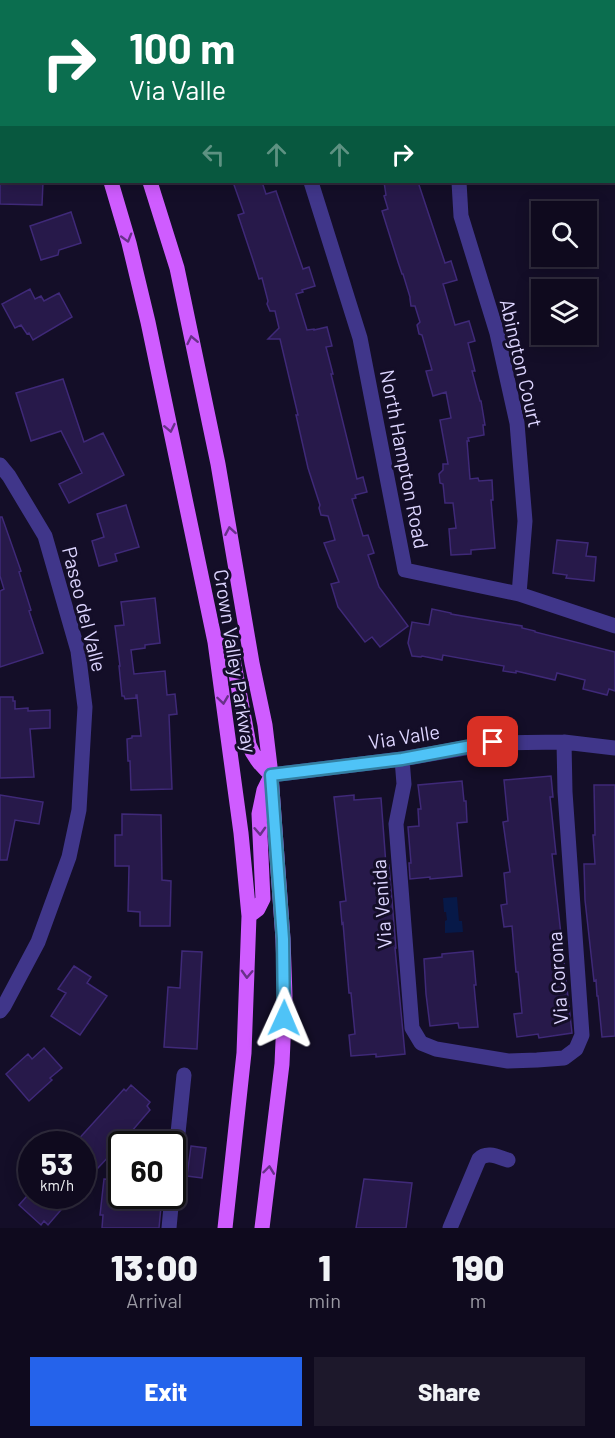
<!DOCTYPE html>
<style>
body{margin:0;font-family:Barlow,sans-serif;background:#1d182b;color:#f1f3f6;height:100vh;display:flex;flex-direction:column;font-size:22px;white-space:nowrap}
*{box-sizing:border-box;margin:0}
p{font-size:20px;color:#9b9aa4}
.icon{flex:none;width:33px;height:33px;fill:none;stroke:currentColor;stroke-width:2;stroke-linecap:round;stroke-linejoin:round}
.map{position:relative;height:1228px;overflow:hidden}
.side{display:flex;flex-direction:column;background:#0f0a1e;flex:1}
.side>*{flex:none}
.banner{position:absolute;left:0px;top:0px;width:615px;height:183px;box-shadow:0 3px 15px #0003,0 0 0 2px #2f2b3c;background:#0b6e4f;color:#fff;overflow:hidden}
.tools{position:absolute;left:531px;top:201px;display:grid;gap:12px}
.tools a{display:grid;place-items:center;width:66px;height:66px;border-radius:0px;background:#0f0a1e;box-shadow:0 3px 15px #0003,0 0 0 2px #2f2b3c;font-size:30px}
.speed{position:absolute;left:18px;top:1131px;display:flex;gap:12px;font-size:30px;font-weight:700;text-align:center}
.speed>*{display:grid;place-content:center;width:78px;height:78px;border-radius:50%;background:#0f0a1e;box-shadow:0 3px 15px #0003,0 0 0 2px #2f2b3c;line-height:1}
.speed small{font-size:15px;font-weight:400}
.speed .limit{border:3px solid #111;border-radius:9px;background:#fff;color:#111}
.pin{position:absolute;display:grid;place-items:center;width:51px;height:51px;color:#fff;margin:-26px;border-radius:12px;box-shadow:0 3px 9px #0006}
.me{position:absolute;width:66px;margin:-33px;rotate:1deg;stroke-linejoin:round;filter:drop-shadow(0 0 4px #0008)}
.turn{display:flex;align-items:center;gap:21px;height:126px;padding:0 30px;font-size:27px}
.turn .icon{width:78px;height:78px;stroke-width:2.5}
.turn b{display:block;font-size:42px;line-height:51px}
.lanes{display:flex;align-items:center;height:57px;padding:0 30px;background:#0003;justify-content:center;gap:30px;direction:ltr}
.lanes .off{opacity:.35}
.eta{display:flex;justify-content:space-evenly;align-items:center;height:102px;text-align:center}
.eta b{font-size:36px;font-weight:800;line-height:42px}
.primary-button{display:flex;gap:12px;margin-top:auto;padding:12px 30px}
.primary-button a{flex:1;height:69px;border-radius:0px;background:#2563eb;color:#fff;font-size:24px;font-weight:800;line-height:69px;text-align:center}
.primary-button a+a{background:#1d182b;color:#f1f3f6}
.map>svg:first-child{display:block}
.water{fill:#071948}
.building{fill:#27194a;stroke:#3f2978;stroke-width:1.5}
.lines{fill:none;stroke-linecap:round;stroke-linejoin:round}
.minor{stroke:#40368a;stroke-width:15}
.major{stroke:#cf5cff;stroke-width:15}
.oneway{stroke:#683189}
.route-casing{stroke:#337fa1;stroke-width:15}
.route{stroke:#4fc3f7;stroke-width:10}
.labels{text-anchor:middle;dominant-baseline:central;stroke-width:6;stroke-linejoin:round;paint-order:stroke}
.street-label{font-size:20px;fill:#ddd5ff;stroke:#140e28}
</style>
<div class="map">
<svg width="615" height="1228" viewBox="0 0 615 1228">
<rect width="100%" height="100%" fill="#140e28"/>
<path class="water" d="M457,897L459,921H462L463,932L445,933V921L447,920L446,912H444L443,898Z"/>
<path class="building" d="M0,182H43L42,205L0,204Z
M233,182H262L266,194L276,191L303,269L309,267L315,286L302,290L303,292L296,294L307,330L314,329V330L327,327L332,346L326,347L333,374H331L357,479L363,477L367,492L355,495L356,498L352,499L363,536L368,535L374,553L368,555L379,587L408,626L380,647L372,637L365,642L338,607L331,584L339,582L324,543L335,540L328,516L321,515L319,508L320,505L308,468L296,415H298L280,339H268L279,328L275,311H270L267,304L268,301L262,278L259,279L252,257L238,215L244,213Z
M384,182H418L445,263L451,261L457,280L443,284L444,287L455,325L469,321L475,341L468,343L475,371H472L480,401H481L485,425H483L484,435L468,438L469,441H467L470,479L478,478L479,481L492,480L493,500H491L495,548L471,550V554L451,555L449,529L456,528L453,503H445L443,484L440,483L439,474L443,470V464H448L440,420L451,418L446,392L433,396L426,371L432,370L422,335L419,334L417,325L420,322L415,306H411L410,299V297L403,274H402L398,262L382,211L388,209L384,196L386,195Z
M71,212L81,243L59,250L58,255L41,260L30,226Z
M30,289L35,299L41,296L44,301L59,293L72,317L33,340L29,333L27,334L21,325L15,328L2,304Z
M63,379L84,442L103,433L124,475L69,503L59,484L82,473L61,431L31,441L16,393Z
M126,505L139,547L115,554L117,561L99,566L92,541L104,537L97,514Z
M0,517H2L21,571L19,572L31,610L29,611L43,653L0,667V591L4,589L0,576Z
M557,540L588,543L586,556L596,557L594,581L566,578L567,575L553,573Z
M155,598L160,643L145,645V648L131,650L134,674L165,671L167,695L175,694L177,714L169,715L172,789L131,790L130,761H128L127,739L132,738V736H141L137,695H136V698L125,699L124,696H122L119,666H120L115,626L124,625L121,602Z
M432,609L451,613V614L522,626V628L535,631V632L615,652V691L609,689L607,695L583,689L585,680L557,673L555,680L516,671V673L503,671L504,666L443,655L442,660L422,656L421,657L412,656L408,643L412,622L429,625Z
M0,697H13V701H15V709L28,708V711L50,710V728L30,729L34,777L0,778Z
M551,776L553,797H550L556,854H552L572,1033L539,1038L538,1034L517,1037L514,1014L522,1013L518,972H516L512,926L504,927L501,905L507,904L504,873L510,872L503,822L508,821L504,780Z
M462,781L464,801H466L467,822L457,823L462,876L430,879V877L410,879L409,863H411L408,827L419,826L418,809H421L418,785Z
M594,785H615V1036L602,1037L598,996H597L596,980L594,981L585,900L584,864H595L593,835H595Z
M0,795L43,802L39,824L15,820L7,860H0Z
M354,795V800L381,798L386,865H389L396,948H395L405,1054L376,1057V1054L351,1056L349,1035L355,1034L351,993H349L343,923L342,924L340,902L346,901L334,797Z
M122,814L161,815L162,880L171,881L170,926H140V912L128,911L129,866H115V835H122Z
M182,951L202,952L197,1049L164,1047L168,987L180,988Z
M473,951L476,985H474L478,1027L459,1028L458,1023L430,1026L426,994L424,959L442,957V954Z
M74,966L91,977L87,983L107,996L80,1035L51,1016L66,993L58,989Z
M44,1048L62,1068L50,1078L52,1080L29,1101L6,1074L28,1054L32,1059Z
M131,1085L150,1102L147,1106L150,1110L125,1139L82,1185V1144H77L75,1143L124,1089L126,1091Z
M191,1146L206,1148L202,1178L187,1176Z
M104,1179L122,1180V1196H162L159,1228H102L103,1215H100Z
M364,1179L412,1183L406,1228H356Z
M27,1196H73L48,1225L44,1221L41,1225L19,1205Z"/>
<g class="lines">
<path class="minor" d="M311,182L360,338L405,570L519,594L615,626
M459,182L461,216L497,333L517,423L525,521L519,594
M0,465L9,476L45,536L78,651L85,707L79,810L69,857L38,942L4,1006L0,1011
M402,759L404,784L396,824L412,1028L421,1043L436,1049L508,1061L537,1060L564,1058L576,1049L582,1035L565,792L564,742
M271,775L402,759L493,743L564,742L615,748
M172,1191L184,1075
M169,1228L172,1196
M450,1228L479,1159C487,1151 498,1157 508,1160"/>
<path class="major" d="M28,0L29,2
M71,0L72,2
M111,182L129,243L148,322L215,642L241,833L249,916L244,1053L225,1228
M150,182L177,268L218,464L252,663L265,725L271,775L283,939L285,996L282,1064L262,1228
M215,642L229,644L232,653L249,745C254,758 262,766 271,775
M249,916L258,909L263,899L259,814L264,790L270,778"/>
</g>
<defs><path id="oneway-chevron" d="M-2-3.5L2.5 0L-2 3.5" fill="none" stroke-width="1.6" stroke-linecap="round" stroke-linejoin="round" transform="scale(1.5)"/></defs>
<g class="oneway">
<use href="#oneway-chevron" transform="translate(127 238) rotate(74)"/>
<use href="#oneway-chevron" transform="translate(192 340) rotate(-102)"/>
<use href="#oneway-chevron" transform="translate(170 428) rotate(78)"/>
<use href="#oneway-chevron" transform="translate(230 531) rotate(-100)"/>
<use href="#oneway-chevron" transform="translate(223 700) rotate(82)"/>
<use href="#oneway-chevron" transform="translate(260 831) rotate(87)"/>
<use href="#oneway-chevron" transform="translate(247 974) rotate(92)"/>
<use href="#oneway-chevron" transform="translate(269 1170) rotate(-83)"/>
</g>
<g class="lines">
<g class="route-casing">
<path id="route" d="M284,1018L283,939L271,775L402,759L493,742"/>
</g>
<use href="#route" class="route"/>
</g>
<g class="labels">
<g class="street-label">
<text transform="translate(522 363) rotate(77)">Abington Court</text>
<text transform="translate(405 459) rotate(79)">North Hampton Road</text>
<text transform="translate(85 609) rotate(76)">Paseo del Valle</text>
<text transform="translate(236 661) rotate(81)">Crown Valley Parkway</text>
<text transform="translate(404 736) rotate(-9)">Via Valle</text>
<text transform="translate(381 904) rotate(-94)">Via Venida</text>
<text transform="translate(557 978) rotate(-94)">Via Corona</text>
</g>
</g>
</svg>
<div class="tools">
<a><svg class="icon" aria-label="search" viewBox="0 0 24 24"><circle cx="10" cy="10" r="6"/><path d="M15 15l6 6"/></svg></a>
<a><svg class="icon" aria-label="layers" viewBox="0 0 24 24"><path d="M12 4l9 5-9 5-9-5zM3 14l9 5 9-5"/></svg></a>
</div>
<div class="speed"><div>53<small>km/h</small></div><div class="limit">60</div></div>
<div class="pin" style="left:493px;top:742px;background:#d93025"><svg class="icon" aria-label="arrive" viewBox="0 0 24 24"><path d="M6 21V4h12l-3 4 3 4H6"/></svg></div>
<svg class="me" style="left:284px;top:1018px" viewBox="-20 -20 40 40"><path d="M0-17L14 15 0 8-14 15z" fill="#4fc3f7" stroke="#fff" stroke-width="4"/></svg>
<div class="banner">
<div class="turn"><svg class="icon" aria-label="right" viewBox="0 0 24 24"><path d="M7 20v-9h11M14 6l5 5-5 5"/></svg><div><b>100 m</b>Via Valle</div></div>
<div class="lanes"><svg class="icon off" aria-label="left" viewBox="0 0 24 24"><path d="M17 20v-9H6M10 6l-5 5 5 5"/></svg><svg class="icon off" aria-label="ahead" viewBox="0 0 24 24"><path d="M12 20V5M6 11l6-6 6 6"/></svg><svg class="icon off" aria-label="ahead" viewBox="0 0 24 24"><path d="M12 20V5M6 11l6-6 6 6"/></svg><svg class="icon" aria-label="right" viewBox="0 0 24 24"><path d="M7 20v-9h11M14 6l5 5-5 5"/></svg></div>
</div>
</div>
<section class="side">
<div class="eta">
<div><b>13:00</b><p>Arrival</p></div>
<div><b>1</b><p>min</p></div>
<div><b>190</b><p>m</p></div>
</div>
<div class="primary-button"><a>Exit</a><a>Share</a></div>
</section>
